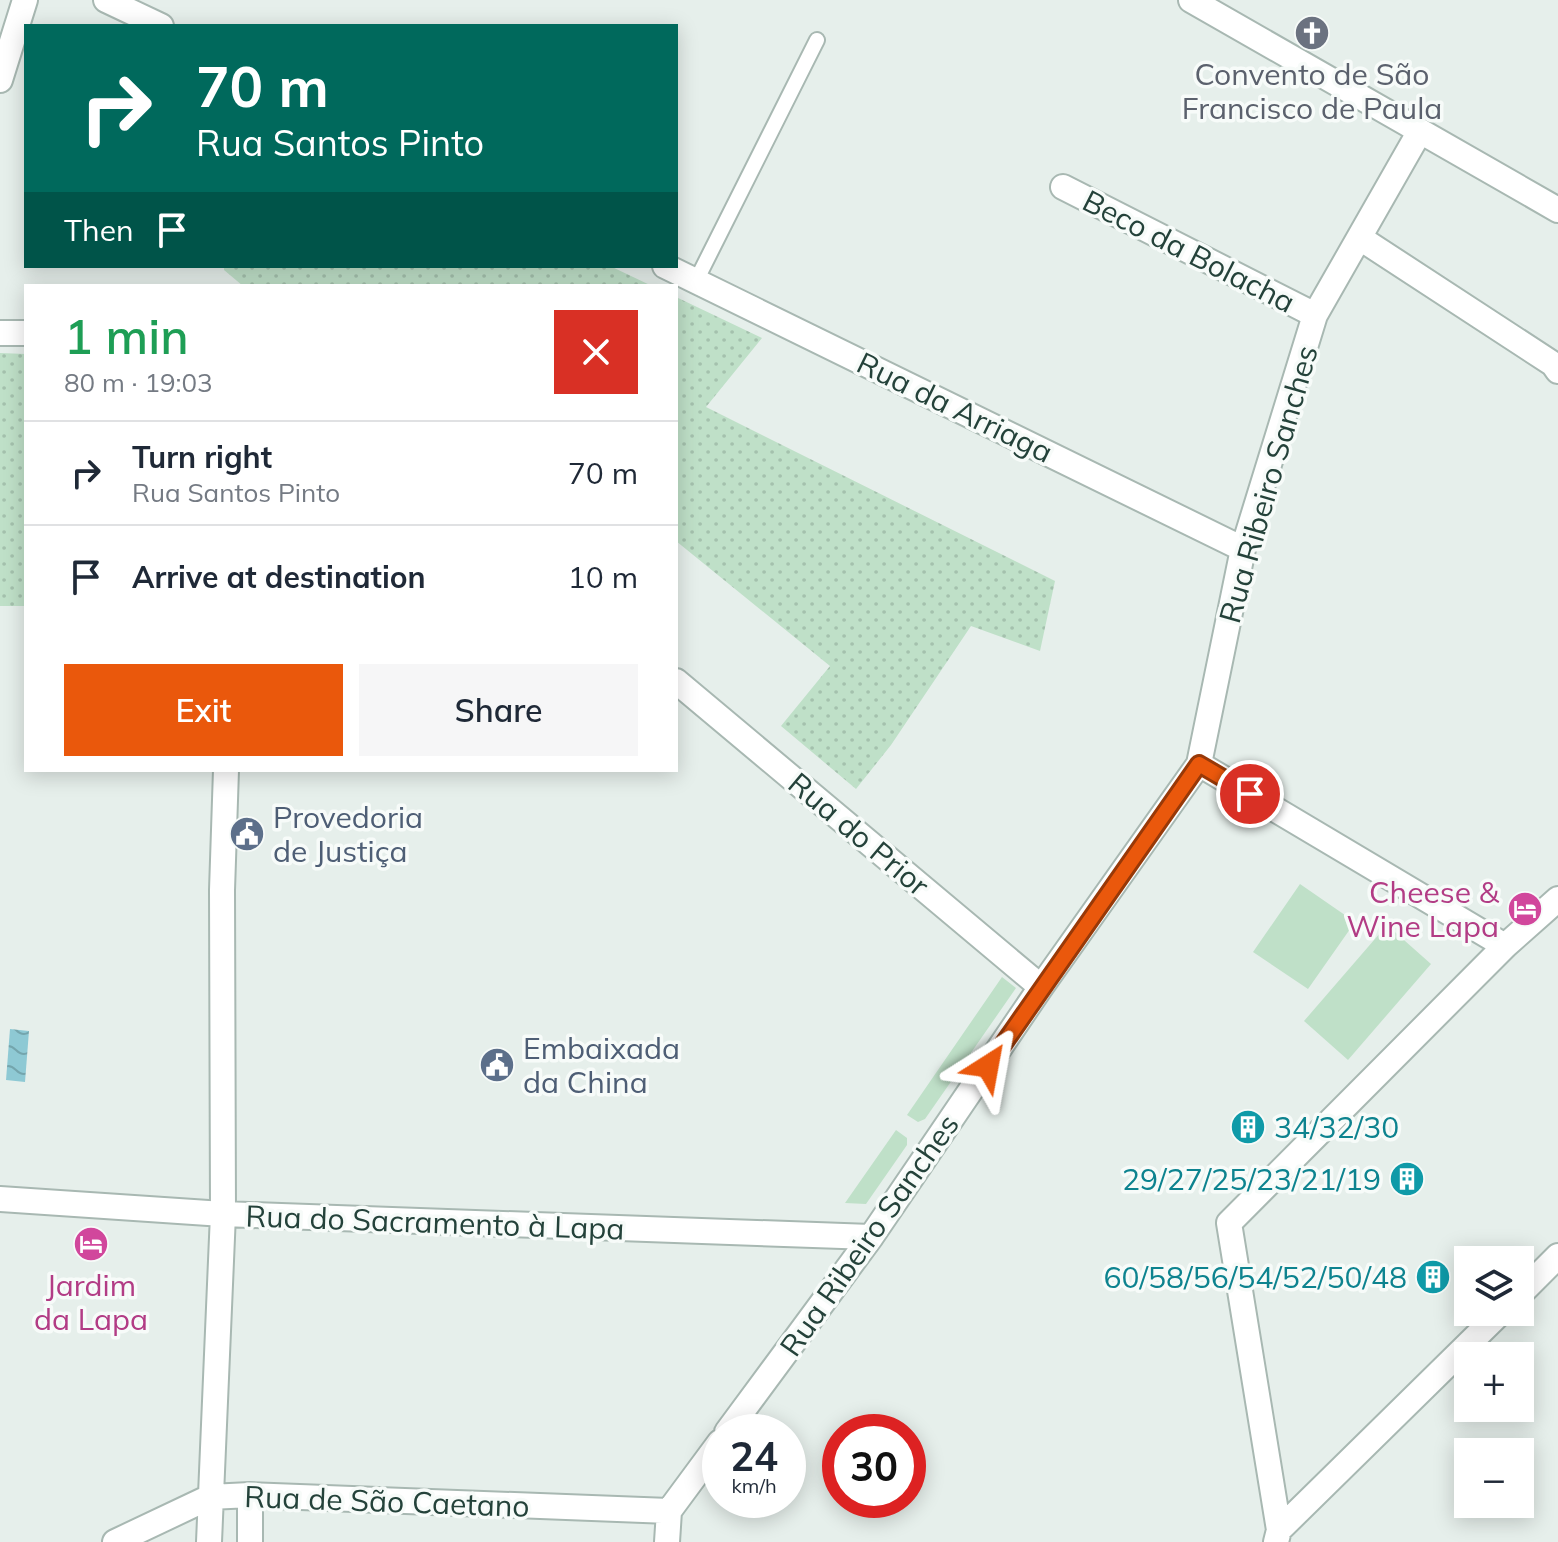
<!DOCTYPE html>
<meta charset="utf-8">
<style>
body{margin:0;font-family:Mulish,sans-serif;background:#f6f6f7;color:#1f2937;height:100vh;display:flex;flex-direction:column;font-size:30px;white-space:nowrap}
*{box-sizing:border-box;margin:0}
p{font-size:26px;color:#747a83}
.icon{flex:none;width:44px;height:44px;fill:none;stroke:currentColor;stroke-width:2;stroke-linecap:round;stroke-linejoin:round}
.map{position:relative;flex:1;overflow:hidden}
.panel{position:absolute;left:24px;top:284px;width:654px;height:488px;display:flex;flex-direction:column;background:#fff;border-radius:0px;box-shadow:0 4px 20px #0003}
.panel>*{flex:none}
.banner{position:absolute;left:24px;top:24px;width:654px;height:244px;border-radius:0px;box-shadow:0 4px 20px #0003;background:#00695c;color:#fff;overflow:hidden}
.buttons{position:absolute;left:1454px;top:1246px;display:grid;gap:16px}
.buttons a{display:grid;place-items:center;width:80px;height:80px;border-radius:0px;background:#fff;box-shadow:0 4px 20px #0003;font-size:40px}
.speed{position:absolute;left:702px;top:1414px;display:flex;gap:16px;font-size:40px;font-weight:700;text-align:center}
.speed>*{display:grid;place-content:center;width:104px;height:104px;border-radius:50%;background:#fff;box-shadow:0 4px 20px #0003;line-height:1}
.speed small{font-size:20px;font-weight:400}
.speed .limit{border:12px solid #d22;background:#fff;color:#111}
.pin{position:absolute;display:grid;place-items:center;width:68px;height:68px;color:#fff;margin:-34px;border:4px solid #fff;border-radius:50%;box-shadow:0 2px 8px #0007}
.me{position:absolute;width:88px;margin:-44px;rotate:34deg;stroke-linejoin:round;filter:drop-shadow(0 0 6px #0008)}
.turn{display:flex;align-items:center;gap:28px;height:168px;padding:0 40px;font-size:36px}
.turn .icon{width:104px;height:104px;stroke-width:2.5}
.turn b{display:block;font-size:56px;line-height:68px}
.then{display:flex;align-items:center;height:76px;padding:0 40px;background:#0003;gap:16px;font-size:30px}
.round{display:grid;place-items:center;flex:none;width:84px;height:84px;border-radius:0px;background:#f6f6f7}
.headline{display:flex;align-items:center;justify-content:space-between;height:136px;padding:0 40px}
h1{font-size:48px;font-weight:600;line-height:60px;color:#1e9e55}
.action{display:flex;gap:16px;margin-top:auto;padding:16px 40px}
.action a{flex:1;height:92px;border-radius:0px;background:#ea580c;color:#fff;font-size:32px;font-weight:600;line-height:92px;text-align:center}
.action a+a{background:#f6f6f7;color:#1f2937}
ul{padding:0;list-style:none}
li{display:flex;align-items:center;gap:24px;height:104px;padding:0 40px;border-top:2px solid #e0e1e3}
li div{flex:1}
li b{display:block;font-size:30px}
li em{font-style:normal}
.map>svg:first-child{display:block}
.grass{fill:#bfe0c8}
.park{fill:url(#park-dots)}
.water{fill:url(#water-waves)}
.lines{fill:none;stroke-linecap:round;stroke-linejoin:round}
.service-casing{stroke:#a8b8b2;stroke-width:18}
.minor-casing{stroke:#a8b8b2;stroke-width:28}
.service{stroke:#fff;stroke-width:14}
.minor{stroke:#fff;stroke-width:24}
.route-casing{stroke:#983908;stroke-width:20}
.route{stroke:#ea580c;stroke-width:14}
.labels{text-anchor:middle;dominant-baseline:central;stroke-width:7;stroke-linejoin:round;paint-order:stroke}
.worship-label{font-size:30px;fill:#5b616d;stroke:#f7fbf9}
.street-label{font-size:30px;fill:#24423a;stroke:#f7fbf9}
.service-label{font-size:30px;fill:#4e5e75;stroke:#f7fbf9;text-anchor:start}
.hotel-label{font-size:30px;fill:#b23c85;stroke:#f7fbf9;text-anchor:end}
.culture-label{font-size:30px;fill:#0d838f;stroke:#f7fbf9;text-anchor:end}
</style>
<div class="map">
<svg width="1558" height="1542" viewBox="0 0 1558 1542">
<defs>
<pattern id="park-dots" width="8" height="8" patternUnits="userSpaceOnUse" patternTransform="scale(2)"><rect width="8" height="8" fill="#bfe0c8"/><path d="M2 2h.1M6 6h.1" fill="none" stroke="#a4c1ad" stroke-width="1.8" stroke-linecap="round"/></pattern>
<pattern id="water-waves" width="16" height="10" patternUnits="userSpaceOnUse" patternTransform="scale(2)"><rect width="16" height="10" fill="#8ec9d4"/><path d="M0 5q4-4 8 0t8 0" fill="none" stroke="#74a5ad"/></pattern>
</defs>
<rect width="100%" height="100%" fill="#e6efeb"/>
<path class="grass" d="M1300,884L1355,922L1308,989L1253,952Z
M1387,925L1431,964L1348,1060L1304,1021Z
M1002,977L1016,988L925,1119L918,1122L907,1115Z
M896,1130L907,1138V1145L866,1204L845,1203Z"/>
<path class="park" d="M224,266H610L652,286H243L224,270Z
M676,297L762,338L706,407L1055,581L1040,651L971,626L891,745L856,789L781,726L830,666L676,541Z
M0,353L26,354V606H0Z"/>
<path class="water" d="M10,1029L29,1031L25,1082L6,1080Z"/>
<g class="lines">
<g class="service-casing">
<path id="service" d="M696,281L817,40"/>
</g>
<g class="minor-casing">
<path id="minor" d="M106,0L161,26
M1191,0L1558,210
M0,80L25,0
M1063,187L1315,315
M1360,238L1553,364L1558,371
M665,266L1243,549
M0,333H26
M676,681L1041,987
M1199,764L1505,946
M0,1199L223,1214L871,1237
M1520,1294L1558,1256
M727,1432L871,1237L1041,987L1199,764L1243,549L1315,315L1420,131
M250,1495V1542
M669,1511L720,1442
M1279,1530L1501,1312
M115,1542L210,1497L250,1495L669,1511
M209,1542L223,1214L222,890L226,770
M667,1542L669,1511
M1276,1542L1279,1530L1229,1223L1505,946L1558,899"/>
</g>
<use href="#service" class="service"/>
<use href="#minor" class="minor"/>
</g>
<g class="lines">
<g class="route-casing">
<path id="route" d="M988,1066L1199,764L1250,794"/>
</g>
<use href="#route" class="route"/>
</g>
<defs>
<g id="church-disc" transform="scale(1.8)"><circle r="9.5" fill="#6b7280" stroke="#f7fbf9"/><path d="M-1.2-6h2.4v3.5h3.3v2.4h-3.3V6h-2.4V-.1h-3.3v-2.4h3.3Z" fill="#fff"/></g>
<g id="civic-disc" transform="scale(1.8)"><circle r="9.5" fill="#5c6f8a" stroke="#f7fbf9"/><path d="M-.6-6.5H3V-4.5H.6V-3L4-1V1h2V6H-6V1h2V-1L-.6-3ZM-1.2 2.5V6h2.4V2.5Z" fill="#fff"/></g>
<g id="hotel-disc" transform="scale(1.8)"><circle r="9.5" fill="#d1479c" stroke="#f7fbf9"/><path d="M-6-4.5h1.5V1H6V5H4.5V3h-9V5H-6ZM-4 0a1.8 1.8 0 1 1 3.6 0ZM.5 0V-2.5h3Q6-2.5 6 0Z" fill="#fff"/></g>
<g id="building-disc" transform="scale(1.8)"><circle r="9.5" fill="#0f9aa8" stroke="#f7fbf9"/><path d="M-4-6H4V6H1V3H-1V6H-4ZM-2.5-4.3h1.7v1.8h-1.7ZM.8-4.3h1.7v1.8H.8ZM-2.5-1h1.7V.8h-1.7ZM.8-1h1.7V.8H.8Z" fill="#fff"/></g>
</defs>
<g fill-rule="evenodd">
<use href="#church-disc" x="1312" y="33"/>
<use href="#civic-disc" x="247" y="834"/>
<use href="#hotel-disc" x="1525" y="909"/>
<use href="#civic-disc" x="497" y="1065"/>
<use href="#building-disc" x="1248" y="1127"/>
<use href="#building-disc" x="1407" y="1179"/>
<use href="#hotel-disc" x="91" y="1244"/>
<use href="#building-disc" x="1433" y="1277"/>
</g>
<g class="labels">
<g class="worship-label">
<text x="1312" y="74">Convento de São<tspan x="1312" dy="34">Francisco de Paula</tspan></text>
</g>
<g class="street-label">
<text transform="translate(1189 251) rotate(27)">Beco da Bolacha</text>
<text transform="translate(955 407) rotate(26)">Rua da Arriaga</text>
<text transform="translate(1268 484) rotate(-74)">Rua Ribeiro Sanches</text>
<text transform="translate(859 834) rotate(40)">Rua do Prior</text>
<text transform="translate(435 1222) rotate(2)">Rua do Sacramento à Lapa</text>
<text transform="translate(869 1235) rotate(-55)">Rua Ribeiro Sanches</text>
<text transform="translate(387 1501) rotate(2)">Rua de São Caetano</text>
</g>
<g class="service-label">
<text x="273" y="817">Provedoria<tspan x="273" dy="34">de Justiça</tspan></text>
<text x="523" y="1048">Embaixada<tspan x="523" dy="34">da China</tspan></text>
</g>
<g class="hotel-label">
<text x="1499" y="892">Cheese &amp;<tspan x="1499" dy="34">Wine Lapa</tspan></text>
<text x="91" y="1285" text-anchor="middle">Jardim<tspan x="91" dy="34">da Lapa</tspan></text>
</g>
<g class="culture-label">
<text x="1274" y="1127" text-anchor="start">34/32/30</text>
<text x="1381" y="1179">29/27/25/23/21/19</text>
<text x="1407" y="1277">60/58/56/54/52/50/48</text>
</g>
</g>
</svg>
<div class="buttons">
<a><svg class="icon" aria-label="layers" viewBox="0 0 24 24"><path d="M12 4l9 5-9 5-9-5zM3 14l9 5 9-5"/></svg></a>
<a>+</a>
<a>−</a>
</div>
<div class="speed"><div>24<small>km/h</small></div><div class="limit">30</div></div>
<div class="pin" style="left:1250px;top:794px;background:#d93025"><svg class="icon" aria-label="arrive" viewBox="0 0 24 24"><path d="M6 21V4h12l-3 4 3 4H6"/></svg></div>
<svg class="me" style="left:988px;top:1066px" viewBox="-20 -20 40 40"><path d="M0-17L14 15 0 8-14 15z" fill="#ea580c" stroke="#fff" stroke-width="4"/></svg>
<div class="banner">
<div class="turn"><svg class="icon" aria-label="right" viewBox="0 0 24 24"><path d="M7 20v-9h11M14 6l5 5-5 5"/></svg><div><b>70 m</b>Rua Santos Pinto</div></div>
<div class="then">Then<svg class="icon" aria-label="arrive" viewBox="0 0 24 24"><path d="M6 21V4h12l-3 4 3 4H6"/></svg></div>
</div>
<section class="panel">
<div class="headline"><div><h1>1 min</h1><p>80 m · 19:03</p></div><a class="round" style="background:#d93025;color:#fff"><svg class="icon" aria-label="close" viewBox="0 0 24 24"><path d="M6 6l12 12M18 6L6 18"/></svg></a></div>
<ul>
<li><svg class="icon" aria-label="right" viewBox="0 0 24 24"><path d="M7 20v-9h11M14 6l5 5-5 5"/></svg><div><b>Turn right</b><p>Rua Santos Pinto</p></div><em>70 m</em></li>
<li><svg class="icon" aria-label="arrive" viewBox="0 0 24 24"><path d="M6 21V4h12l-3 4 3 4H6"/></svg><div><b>Arrive at destination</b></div><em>10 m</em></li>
</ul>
<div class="action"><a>Exit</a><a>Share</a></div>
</section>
</div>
